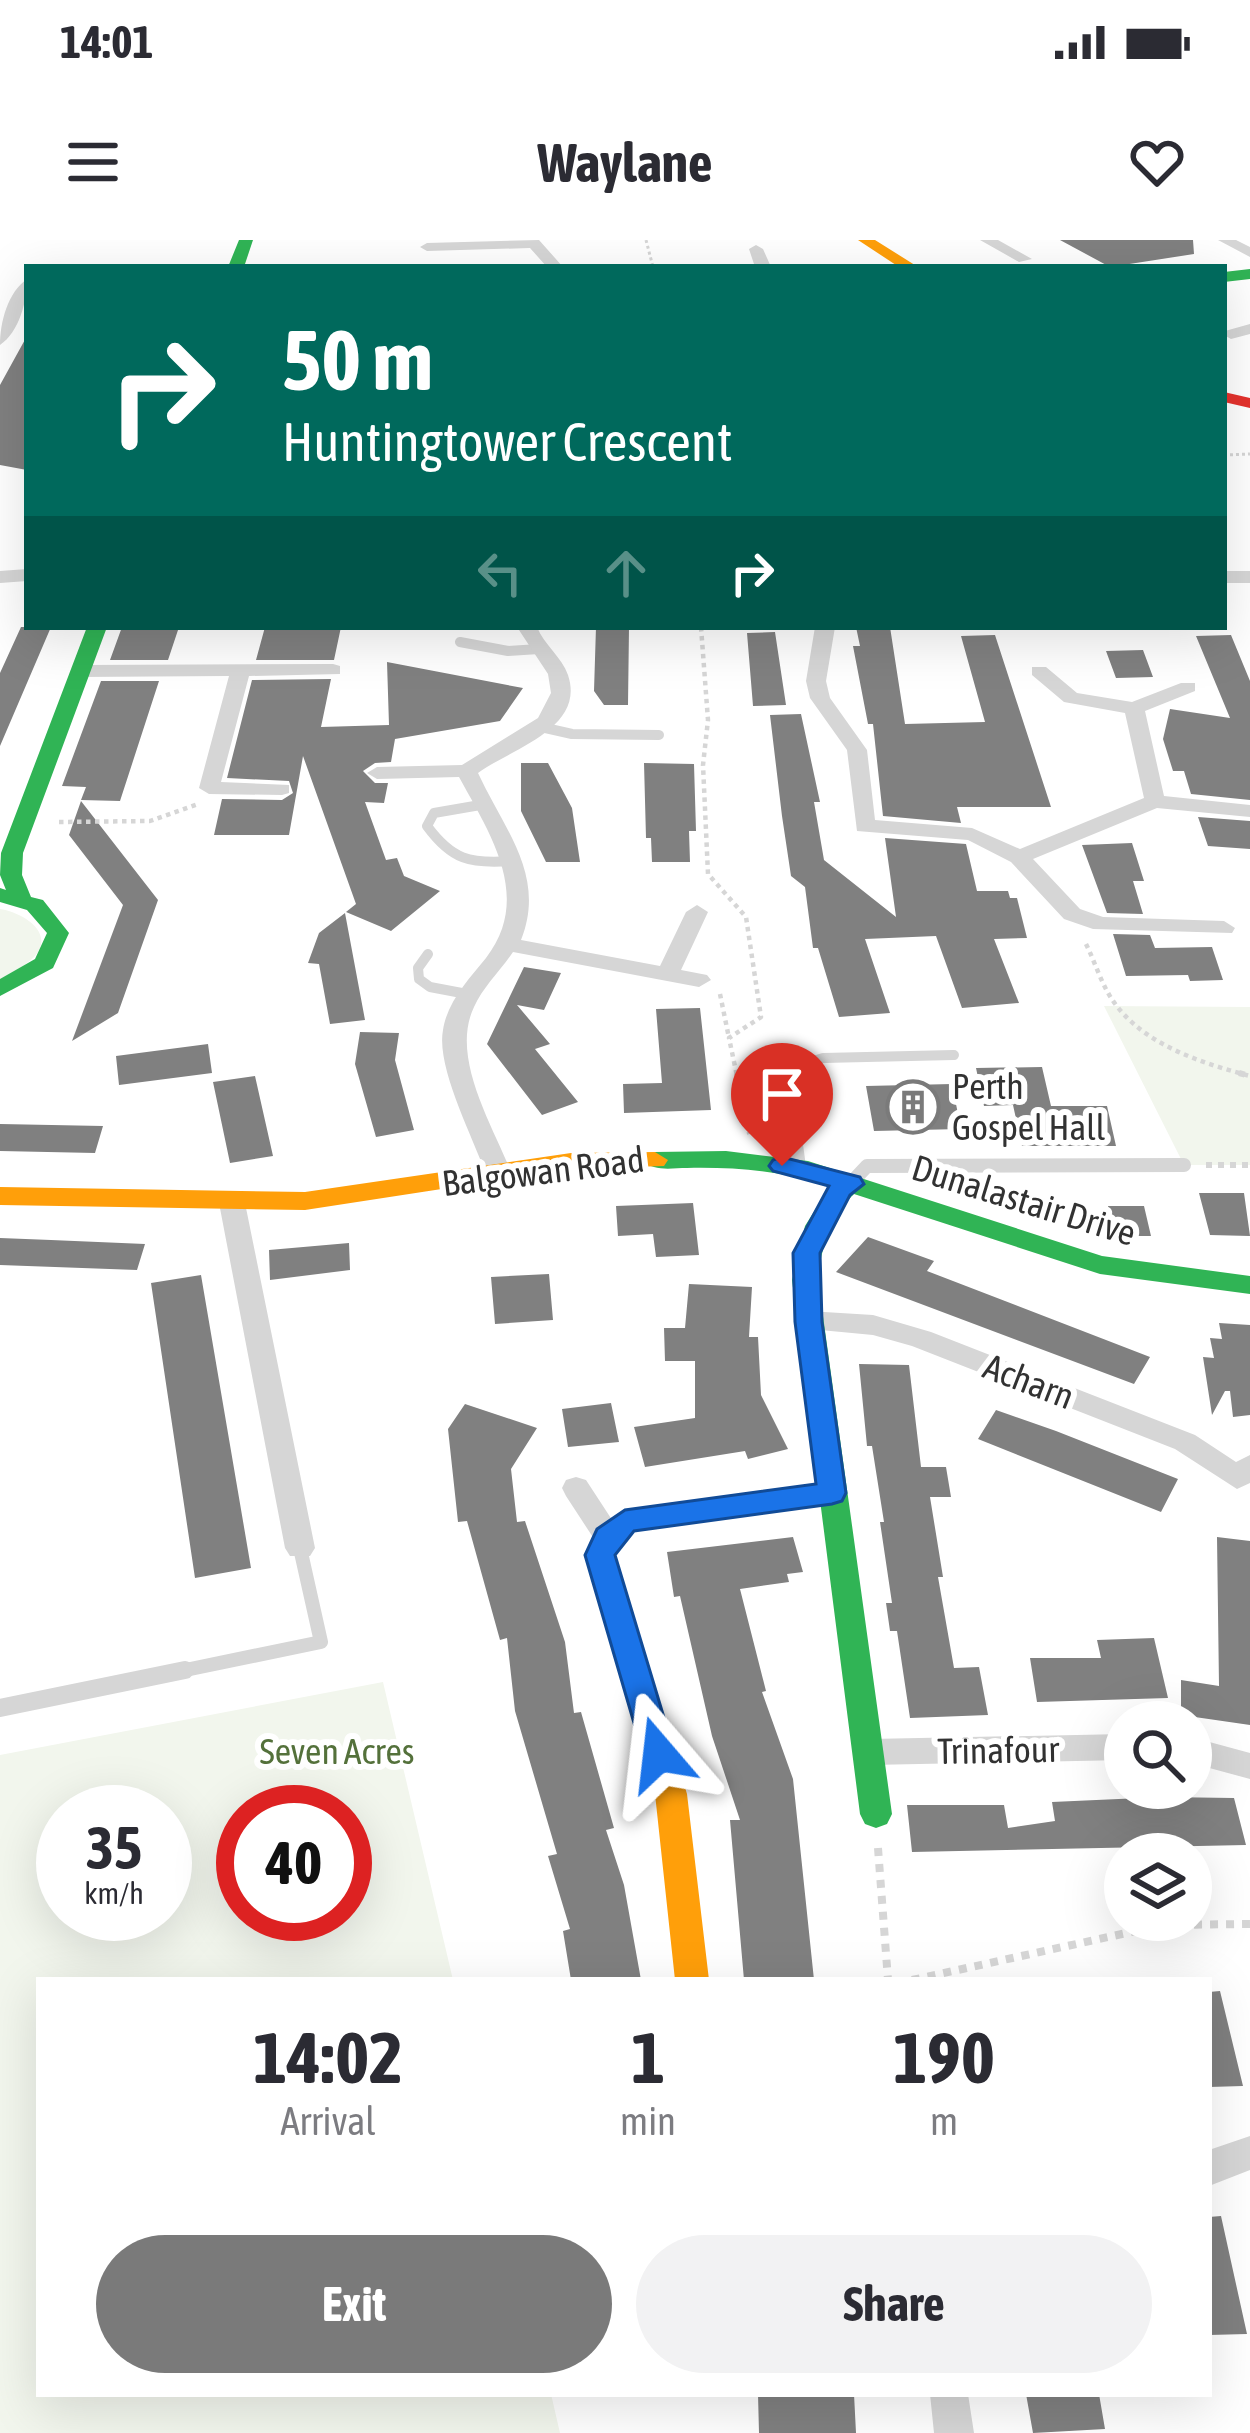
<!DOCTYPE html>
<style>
body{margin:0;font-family:"Asap Condensed",sans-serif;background:#f2f2f3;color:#2b2b33;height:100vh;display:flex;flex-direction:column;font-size:45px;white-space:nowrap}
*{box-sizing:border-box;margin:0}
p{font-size:39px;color:#7c7c81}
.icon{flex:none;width:66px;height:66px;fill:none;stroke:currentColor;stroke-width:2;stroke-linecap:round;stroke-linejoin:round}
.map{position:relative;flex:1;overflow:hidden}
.details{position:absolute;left:36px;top:1737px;width:1176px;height:420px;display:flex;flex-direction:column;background:#fff;border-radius:0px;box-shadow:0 12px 48px #0002}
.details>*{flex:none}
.top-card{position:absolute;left:24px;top:24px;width:1203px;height:366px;border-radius:0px;box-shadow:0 12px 48px #0002;background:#00695c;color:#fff;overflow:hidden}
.tools{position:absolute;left:1104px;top:1461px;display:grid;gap:24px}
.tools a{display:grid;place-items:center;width:108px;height:108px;border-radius:50%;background:#fff;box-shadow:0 12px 48px #0002;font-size:60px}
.speed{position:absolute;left:36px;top:1545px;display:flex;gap:24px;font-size:60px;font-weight:700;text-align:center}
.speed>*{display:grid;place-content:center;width:156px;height:156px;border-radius:50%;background:#fff;box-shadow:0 12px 48px #0002;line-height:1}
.speed small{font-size:30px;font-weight:400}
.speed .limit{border:18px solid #d22;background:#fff;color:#111}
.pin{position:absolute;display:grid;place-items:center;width:102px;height:102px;color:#fff;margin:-123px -51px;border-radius:50% 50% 50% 0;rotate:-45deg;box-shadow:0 0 12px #0007}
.pin .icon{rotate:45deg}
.me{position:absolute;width:132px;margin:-66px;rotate:343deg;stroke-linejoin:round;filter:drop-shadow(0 0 9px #0008)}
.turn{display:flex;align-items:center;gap:42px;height:252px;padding:0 60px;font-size:54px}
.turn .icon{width:156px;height:156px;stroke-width:2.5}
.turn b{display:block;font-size:84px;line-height:102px}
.lanes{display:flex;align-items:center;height:114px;padding:0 60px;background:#0003;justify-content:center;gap:60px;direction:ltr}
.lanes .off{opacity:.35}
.eta{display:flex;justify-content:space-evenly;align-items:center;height:204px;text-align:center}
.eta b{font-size:72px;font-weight:700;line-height:84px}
.action{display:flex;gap:24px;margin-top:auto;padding:24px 60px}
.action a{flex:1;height:138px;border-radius:72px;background:#7a7a7a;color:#fff;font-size:48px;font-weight:700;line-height:138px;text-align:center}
.action a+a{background:#f2f2f3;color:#2b2b33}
.status{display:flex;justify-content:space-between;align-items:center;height:84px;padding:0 60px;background:#fff;direction:ltr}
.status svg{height:33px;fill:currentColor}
header{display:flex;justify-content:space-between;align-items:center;height:156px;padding:0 60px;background:#fff;font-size:54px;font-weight:700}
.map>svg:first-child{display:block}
.green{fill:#f2f6ed;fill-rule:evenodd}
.building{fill:#808080}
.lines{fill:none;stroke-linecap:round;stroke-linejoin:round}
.path-far3{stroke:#d6d6d6;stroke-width:3;stroke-dasharray:3 3;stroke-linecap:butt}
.path-far2{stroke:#d6d6d6;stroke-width:4.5;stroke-dasharray:4.5 4.5;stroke-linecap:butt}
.path-far1{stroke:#d6d6d6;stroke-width:6;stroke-dasharray:6 6;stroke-linecap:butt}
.path{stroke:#d6d6d6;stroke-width:8;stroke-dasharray:8 8;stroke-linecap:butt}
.lane-far2{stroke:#d6d6d6;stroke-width:10}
.lane-far1{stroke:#d6d6d6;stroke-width:14}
.lane{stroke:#d6d6d6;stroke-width:18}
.street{fill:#d6d6d6;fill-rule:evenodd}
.fast{fill:#30b455;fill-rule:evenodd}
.slow{fill:#ff9f0a;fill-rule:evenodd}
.jam{fill:#e5322d;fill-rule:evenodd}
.route{fill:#1a73e8;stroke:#114b97;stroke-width:3}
.labels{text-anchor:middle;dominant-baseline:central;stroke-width:12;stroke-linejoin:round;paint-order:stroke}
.poi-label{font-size:36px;fill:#323232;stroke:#fff;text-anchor:start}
.street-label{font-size:36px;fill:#323232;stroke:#fff}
.park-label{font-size:36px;fill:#54713b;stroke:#fff}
</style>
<div class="status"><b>14:01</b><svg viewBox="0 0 49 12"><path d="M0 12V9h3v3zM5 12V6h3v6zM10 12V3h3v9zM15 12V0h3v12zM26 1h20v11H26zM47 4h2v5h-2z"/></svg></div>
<header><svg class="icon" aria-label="menu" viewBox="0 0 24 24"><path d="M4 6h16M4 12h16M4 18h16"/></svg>Waylane<svg class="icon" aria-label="heart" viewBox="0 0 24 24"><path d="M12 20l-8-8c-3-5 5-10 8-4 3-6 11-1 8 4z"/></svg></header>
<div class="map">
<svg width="1250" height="2193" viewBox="0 0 1250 2193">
<rect width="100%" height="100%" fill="#fff"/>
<path class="green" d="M0,669C20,672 56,691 35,716C27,725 10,733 0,740Z
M1104,766L1250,767V925H1184Z
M383,1442L453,1740H39V2154H551L560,2193H0V1515ZM63,1572H165V1674H63ZM243,1572H345V1674H243Z"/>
<path class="building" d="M1060,0H1193L1194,14L1110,27Z
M27,96V230L0,225V145Z
M21,387H51L0,506V433Z
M122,387H179L168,420H110Z
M265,387H341L334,420H256Z
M596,387H629L628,465H604L594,451Z
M856,387H890L905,484L985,482L961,396L995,395L1051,567H957L961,583L883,576L873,484H868L853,406H860Z
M775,392L786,465L753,466L747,393Z
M1231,395L1250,441V560L1191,554L1184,531H1173L1163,499L1170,469L1230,478L1196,396Z
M1143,410L1153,437L1116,438L1106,411Z
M387,422L523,448L500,481L395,499L391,522L375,523L363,531L375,543H388L384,563L365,562L386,620L397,618L404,636L440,651L391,691L346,672L356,664L303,516L289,595H214L222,559L282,560L293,553L289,541L227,538L252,440L331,439L321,487L389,485Z
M101,441H159L120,561L81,560L86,547L62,546Z
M801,474L820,562H814L824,620L896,677L885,598L966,604L977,651H1008L1010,658H1017L1027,698L994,699L1019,763L962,768L936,696L865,699L890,773L839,777L818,708H813L805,647L791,636L782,576L770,475Z
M521,523H548L572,568L580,622H546L521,571Z
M644,523L694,524L696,591H689L690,622H652L651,598H646Z
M81,561L158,660L118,773L72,801L123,665L69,595Z
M1198,577L1250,581V609L1208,606Z
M1132,603L1144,641H1133L1143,674L1107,673L1082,605Z
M345,673L365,780L330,784L319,724L308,723L319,693Z
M1113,694L1150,695L1155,708L1212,707L1223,740L1190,741L1188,735L1126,736Z
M524,727L561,733L544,770L517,765L550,804L535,809L578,862L542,875L487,804Z
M700,768L711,870L624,873L623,844L662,843L656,769Z
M360,792L399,793L395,820L414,890L376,897L355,824Z
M208,804L212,833L119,845L116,816Z
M1042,827L1051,866H1107L1116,906H1022L1013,865L984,866L976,828Z
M255,836L273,916L230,923L213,842Z
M952,844L961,889L874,891L866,846Z
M0,884L103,886L95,913L0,911Z
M1199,953H1244L1250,996L1210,995Z
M693,963L699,1015L656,1017L653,994L618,996L616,966Z
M1108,966H1144L1151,996H1115Z
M868,997L934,1021L927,1031L1150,1117L1134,1144L836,1032Z
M0,998L51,1000L145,1004L137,1030L0,1025Z
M349,1003L350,1030L270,1040L269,1010Z
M549,1034L553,1080L495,1084L491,1037Z
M201,1035L251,1328L195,1338L151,1043Z
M689,1044L752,1047L749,1097H758L761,1155L788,1209L748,1219L745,1211L645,1227L634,1187L695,1178V1121H665L664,1088H685Z
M1219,1083L1250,1085V1175L1233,1177L1230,1151H1225L1212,1175L1203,1117L1214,1118L1210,1098L1222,1099Z
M859,1124L909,1125L921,1227H946L951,1257H930L943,1337H938L954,1428L979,1427L988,1475L910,1478L897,1391H890L886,1363H892L880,1282H884L872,1206H867Z
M611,1163L619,1202L568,1207L562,1169Z
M465,1164L537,1188L511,1229L517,1282L525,1281L565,1402L574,1473L581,1472L614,1588L606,1590L624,1645L641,1740H571L563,1691L570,1689L548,1616L557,1614L515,1471L507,1398L500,1400L467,1281L458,1282L448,1189Z
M996,1170L1056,1191L1178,1239L1161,1272L978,1199Z
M793,1297L803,1332L787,1334L789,1342L740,1349L766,1451L762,1452L793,1539L814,1740H744L730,1580H740L712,1496L680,1356L674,1357L667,1312Z
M1217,1297L1250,1301V1485L1181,1475V1440L1219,1446Z
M1154,1398L1168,1458L1037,1462L1030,1418H1101L1097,1400Z
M1163,1557L1234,1558L1246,1605L912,1612L907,1565H1004L1008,1588L1055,1581L1052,1562Z
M1220,1751L1243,1846L1209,1847V1752Z
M1221,1976L1247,2094L1209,2095V1977Z
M758,2154H854L856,2193H759Z
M1026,2154H1099L1105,2189L1033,2193Z"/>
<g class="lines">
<path class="path-far3" d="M646,0L653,27
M1224,215L1250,214"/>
<path class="path-far2" d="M701,387L708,480L703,525L708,634L746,677L761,777L729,798L737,836
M59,582L150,581L198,564
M1086,704C1096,724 1102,747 1116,765C1147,806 1202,823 1250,836
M720,754L729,798"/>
<path class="path-far1" d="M737,833L750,894
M1239,833L1250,836
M1206,925H1250"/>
<path class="path" d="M878,1608L888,1740
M912,1740L1163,1685L1250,1684"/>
<path class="lane-far2" d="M460,402L508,411L539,409
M541,487L572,494L659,495
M486,564L434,573L427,586C452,620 470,624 511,621
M428,714L418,728L419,739L430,747L467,754
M793,836L798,826L823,818L954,815"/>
<path class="lane-far1" d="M795,833L788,846L799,927
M851,943L867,926L1184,925
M171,1433L321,1402L300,1308"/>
<path class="lane" d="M0,1468L185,1430"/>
<path class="street" d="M539,0L563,27H547L530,8L427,11L420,7L427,3Z
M980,0H998L1032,19L1019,22Z
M1218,0H1236L1250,7V17Z
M756,5L763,9L771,27H755L749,9Z
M27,39C27,62 19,92 0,105C0,82 8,52 27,39Z
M1250,84V94L1231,99L1224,95L1225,91Z
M27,329V341L0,343V331Z
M1224,331H1250V343H1224Z
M517,387H537C544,405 562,417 568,435C586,489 510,509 478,533C503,588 547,635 521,700L660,726L686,672L697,665L708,672L681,730L707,735L711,740L699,747L513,712C501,730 483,747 474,767C450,817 492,884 511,932L498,940L485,932C472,895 436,827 443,790C447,762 469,739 486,718C533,657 490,594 459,537L377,539L367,533L377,527L462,525L538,478L551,453L548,434Z
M815,387H835L826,441L830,458L867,510L875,580L972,588L1020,609L1144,558L1125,473L1064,462L1032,435V427H1046L1077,453L1132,462L1181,443H1195V451L1145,471L1164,556L1250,565V577L1157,568L1033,619L1080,669L1103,677L1224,681L1235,688L1232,693L1093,689L1064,679L1011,622L968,600L857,591L847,510L810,458L806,441Z
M333,424L340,426V434L249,436L221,542L289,545V553L282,555L209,554L199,548L229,436L81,437L71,431L81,425Z
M232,954L245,963L315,1308L310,1316H290L285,1308L219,963Z
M808,1071L873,1075L931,1092L1195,1195L1236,1222L1250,1215V1243L1237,1249L1175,1209L912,1106L873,1095L799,1088L795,1081Z
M576,1237L586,1240L618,1289L623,1297L618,1305H598L566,1256L562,1248L566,1240Z
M1125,1494V1520L870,1525L859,1521L854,1512L859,1503L870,1499Z
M1191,1497L1250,1513V1539L1191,1523Z
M1250,1896V1930L1209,1946V1910Z
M930,2154H968L974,2193H934Z"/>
<path class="fast" d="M239,0H253L244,27H228Z
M1250,29V39L1224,42V32Z
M87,387H107L23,613L22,635L31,657L43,660L69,693L53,728L0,756V739L35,719L47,693L27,670L0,662V648L6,650L0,635L1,613Z
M726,911L808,921L1102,1016L1250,1036V1054L1100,1034L854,954C830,976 821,1008 818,1040L892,1574L887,1584L876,1588L865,1584L860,1574L792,1040L805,986L830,946C784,931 736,927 687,928C671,928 654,932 642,920L655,912Z"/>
<path class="slow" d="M858,0H875L918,27H899Z
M655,912L668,920L664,926L571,929L305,970L0,965V947L305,952L571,913Z
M832,1242L842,1245L846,1253L842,1261L633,1291L615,1315L687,1554L709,1740H675L655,1554L585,1315L598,1289L625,1270Z"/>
<path class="jam" d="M1224,152L1250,158V168L1224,162Z"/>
</g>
<path class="route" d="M782,917L860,937L864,944L850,955L820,1013L822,1082L846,1253L842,1261L832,1264L634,1291L615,1315L675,1514L670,1524L659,1528L648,1524L643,1514L585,1315L597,1289L625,1270L816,1244L795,1082L793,1013L829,946L773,931L769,926L773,920Z"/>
<defs>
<g id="building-ring" transform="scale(2.7)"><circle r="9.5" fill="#fff" stroke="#7a7a7a" stroke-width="1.5"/><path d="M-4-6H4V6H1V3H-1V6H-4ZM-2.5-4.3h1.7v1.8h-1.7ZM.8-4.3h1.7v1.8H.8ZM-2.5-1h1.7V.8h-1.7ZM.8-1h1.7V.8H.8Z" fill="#7a7a7a"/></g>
</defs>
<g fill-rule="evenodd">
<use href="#building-ring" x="913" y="867"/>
</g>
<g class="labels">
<g class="poi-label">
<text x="952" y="846">Perth<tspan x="952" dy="41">Gospel Hall</tspan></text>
</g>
<g class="street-label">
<text transform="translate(543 931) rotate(-7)">Balgowan Road</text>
<text transform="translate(1024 960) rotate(17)">Dunalastair Drive</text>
<text transform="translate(1029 1141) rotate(21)">Acharn</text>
<text transform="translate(998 1510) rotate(-1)">Trinafour</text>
</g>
<g class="park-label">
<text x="337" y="1511">Seven Acres</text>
</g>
</g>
</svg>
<div class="tools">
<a><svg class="icon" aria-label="search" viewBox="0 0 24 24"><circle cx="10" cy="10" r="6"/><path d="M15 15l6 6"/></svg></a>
<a><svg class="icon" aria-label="layers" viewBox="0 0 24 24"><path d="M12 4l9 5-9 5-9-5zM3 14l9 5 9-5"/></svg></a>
</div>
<div class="speed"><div>35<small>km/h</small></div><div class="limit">40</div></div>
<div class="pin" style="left:782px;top:926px;background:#d93025"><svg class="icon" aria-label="arrive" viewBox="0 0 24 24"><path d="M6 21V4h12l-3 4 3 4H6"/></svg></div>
<svg class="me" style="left:659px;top:1514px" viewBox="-20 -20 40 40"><path d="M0-17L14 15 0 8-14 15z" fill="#1a73e8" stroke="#fff" stroke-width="4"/></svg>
<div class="top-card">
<div class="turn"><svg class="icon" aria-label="right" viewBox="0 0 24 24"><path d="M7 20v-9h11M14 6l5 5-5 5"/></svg><div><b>50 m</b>Huntingtower Crescent</div></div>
<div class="lanes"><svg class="icon off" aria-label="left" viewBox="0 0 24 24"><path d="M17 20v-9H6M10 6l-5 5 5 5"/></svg><svg class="icon off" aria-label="ahead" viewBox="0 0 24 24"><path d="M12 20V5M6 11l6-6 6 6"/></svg><svg class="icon" aria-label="right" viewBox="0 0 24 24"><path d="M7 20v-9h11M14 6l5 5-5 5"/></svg></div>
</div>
<section class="details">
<div class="eta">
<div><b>14:02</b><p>Arrival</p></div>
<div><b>1</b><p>min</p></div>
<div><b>190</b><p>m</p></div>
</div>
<div class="action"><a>Exit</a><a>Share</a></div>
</section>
</div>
